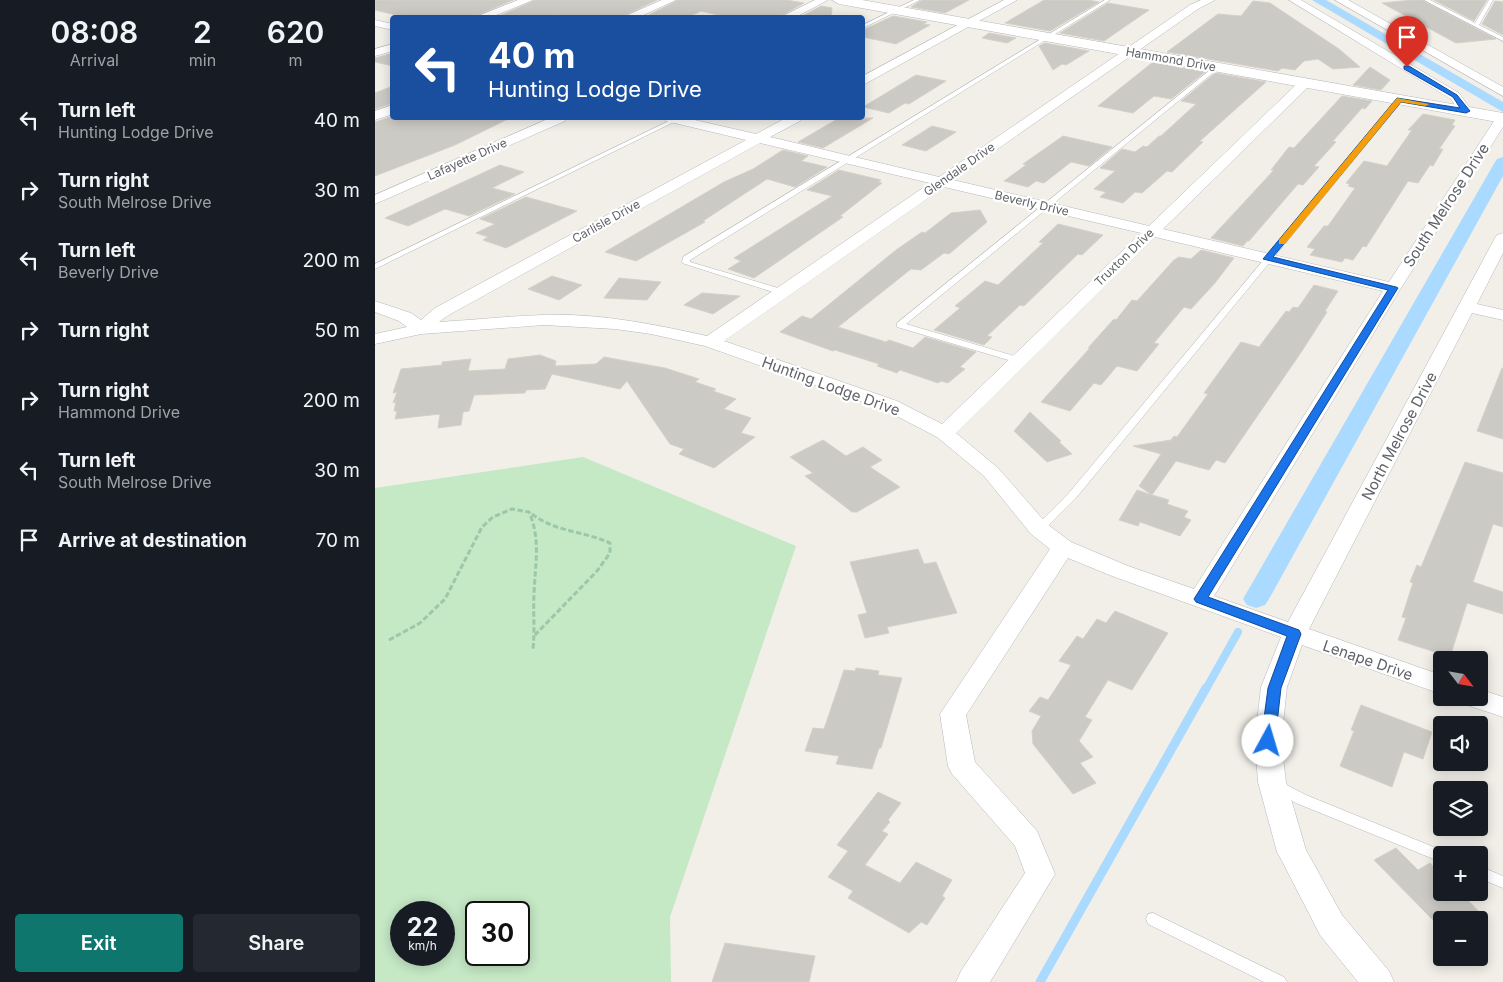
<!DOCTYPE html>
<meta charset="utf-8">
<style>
body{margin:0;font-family:Inter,sans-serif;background:#242831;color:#f1f3f6;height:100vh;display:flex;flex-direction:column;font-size:19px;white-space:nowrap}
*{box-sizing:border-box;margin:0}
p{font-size:16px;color:#9ea1a6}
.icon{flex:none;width:28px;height:28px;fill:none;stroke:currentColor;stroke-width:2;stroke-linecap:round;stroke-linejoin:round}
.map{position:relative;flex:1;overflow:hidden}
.details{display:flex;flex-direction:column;background:#171b24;width:375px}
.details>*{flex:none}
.top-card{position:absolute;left:15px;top:15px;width:475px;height:105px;border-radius:5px;box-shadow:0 2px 12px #0003;background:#1a4fa0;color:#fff;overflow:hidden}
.needle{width:32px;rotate:121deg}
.fabs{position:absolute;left:1058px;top:651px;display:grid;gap:10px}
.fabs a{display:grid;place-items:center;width:55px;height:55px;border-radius:5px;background:#171b24;box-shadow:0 2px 12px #0003;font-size:25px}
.speed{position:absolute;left:15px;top:901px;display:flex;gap:10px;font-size:25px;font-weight:700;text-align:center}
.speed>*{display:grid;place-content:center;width:65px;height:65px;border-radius:50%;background:#171b24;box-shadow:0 2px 12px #0003;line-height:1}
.speed small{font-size:12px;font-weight:400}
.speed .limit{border:2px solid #111;border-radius:8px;background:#fff;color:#111}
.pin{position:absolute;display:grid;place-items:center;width:42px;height:42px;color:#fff;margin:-51px -21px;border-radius:50% 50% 50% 0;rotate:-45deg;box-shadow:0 0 5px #0007}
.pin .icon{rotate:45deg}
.me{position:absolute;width:55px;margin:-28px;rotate:6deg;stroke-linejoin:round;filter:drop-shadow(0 0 4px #0008)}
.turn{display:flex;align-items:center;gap:18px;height:105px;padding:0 15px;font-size:22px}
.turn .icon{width:65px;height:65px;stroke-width:2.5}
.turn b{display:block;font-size:35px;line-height:42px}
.eta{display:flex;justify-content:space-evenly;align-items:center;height:85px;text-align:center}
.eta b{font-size:30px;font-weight:600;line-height:35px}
.primary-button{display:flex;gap:10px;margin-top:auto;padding:10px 15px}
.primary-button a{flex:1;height:58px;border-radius:5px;background:#0f766e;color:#fff;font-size:20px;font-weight:600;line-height:58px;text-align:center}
.primary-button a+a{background:#242831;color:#f1f3f6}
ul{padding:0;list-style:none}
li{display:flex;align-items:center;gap:15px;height:70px;padding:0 15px}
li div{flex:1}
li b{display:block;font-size:19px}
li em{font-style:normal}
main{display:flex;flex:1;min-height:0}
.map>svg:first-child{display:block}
.green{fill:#c5e8c5;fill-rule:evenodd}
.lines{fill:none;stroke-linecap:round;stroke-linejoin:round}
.stream-far1{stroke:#aadaff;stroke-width:8}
.stream{stroke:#aadaff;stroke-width:9}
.canal{fill:#aadaff;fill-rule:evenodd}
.building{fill:#cccac5;stroke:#d6d1c6}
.lane-casing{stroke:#b5b8bc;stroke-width:1}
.street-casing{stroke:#b5b8bc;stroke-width:1}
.secondary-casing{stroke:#b6babf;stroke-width:1}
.path{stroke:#9cc7a9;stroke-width:3;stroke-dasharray:5.5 2.5;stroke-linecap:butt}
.lane{fill:#fff;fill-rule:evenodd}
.street{fill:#fff;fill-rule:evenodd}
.secondary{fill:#fff;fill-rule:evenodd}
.route{fill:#1a73e8;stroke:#114b97}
.slow{fill:#f59e0b}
.labels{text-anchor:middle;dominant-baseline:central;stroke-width:4.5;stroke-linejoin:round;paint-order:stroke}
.far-street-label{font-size:12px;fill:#5f6368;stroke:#fff}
.street-label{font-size:15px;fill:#5f6368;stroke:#fff}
</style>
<main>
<section class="details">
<div class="eta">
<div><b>08:08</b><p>Arrival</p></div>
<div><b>2</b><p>min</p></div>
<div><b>620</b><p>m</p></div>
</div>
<ul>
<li><svg class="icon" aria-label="left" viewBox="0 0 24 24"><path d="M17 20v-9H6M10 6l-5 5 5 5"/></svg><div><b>Turn left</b><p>Hunting Lodge Drive</p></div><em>40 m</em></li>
<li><svg class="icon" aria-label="right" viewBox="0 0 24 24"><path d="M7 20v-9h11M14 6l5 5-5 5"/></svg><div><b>Turn right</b><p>South Melrose Drive</p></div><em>30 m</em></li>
<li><svg class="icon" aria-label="left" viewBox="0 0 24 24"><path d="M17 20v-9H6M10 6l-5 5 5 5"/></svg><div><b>Turn left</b><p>Beverly Drive</p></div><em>200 m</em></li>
<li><svg class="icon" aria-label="right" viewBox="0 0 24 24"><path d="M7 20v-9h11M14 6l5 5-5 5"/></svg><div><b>Turn right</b></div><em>50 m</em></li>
<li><svg class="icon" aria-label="right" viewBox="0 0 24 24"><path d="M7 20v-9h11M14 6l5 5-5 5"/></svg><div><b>Turn right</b><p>Hammond Drive</p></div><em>200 m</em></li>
<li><svg class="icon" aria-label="left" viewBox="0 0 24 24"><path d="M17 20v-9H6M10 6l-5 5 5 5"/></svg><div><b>Turn left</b><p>South Melrose Drive</p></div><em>30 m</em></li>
<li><svg class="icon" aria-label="arrive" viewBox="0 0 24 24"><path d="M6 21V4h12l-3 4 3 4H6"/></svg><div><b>Arrive at destination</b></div><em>70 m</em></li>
</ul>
<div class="primary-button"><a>Exit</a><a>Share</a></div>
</section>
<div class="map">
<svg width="1128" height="982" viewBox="0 0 1128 982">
<rect width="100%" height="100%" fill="#f1efe8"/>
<path class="green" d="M208,457L421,546L295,917L296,982H0V488ZM26,912H69V955H26ZM144,912V955H101V912Z"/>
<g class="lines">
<path class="stream-far1" d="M831,689L863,632"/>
<path class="stream" d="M665,982L831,688"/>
<path class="canal" d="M937,0H951L1128,102V112Z
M1128,157V176L894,599L890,605L881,608L872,605L868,599L1120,162L1122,159Z"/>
</g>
<path class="building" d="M0,0H138L96,18H33L0,10Z
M160,0H282L244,18H194L181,15L167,18L155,15L148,18H120Z
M303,0H411L429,3L402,18H356L326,11L311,18H268Z
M547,0H594L570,13L536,7Z
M669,0H713L724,2L675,31L630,23Z
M1037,0H1047L1121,39L1081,43L1007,3Z
M1059,0H1112L1099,21Z
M878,1L895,3L964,49L985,67L958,69L943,59L929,61L920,70L907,68L903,71L792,52L843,14L866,16Z
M1120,1L1128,2V35L1107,24Z
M733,3L774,10L729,41L685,33Z
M446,6L457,8L456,18H424Z
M518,16L552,22L548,24L555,25L521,44L488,37V30Z
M614,33L641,38L632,43L607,38Z
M670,43L714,51L691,65L687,64L678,70L664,46Z
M18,53V66L0,62V58Z
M778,62L830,72L796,99L779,96L758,113L723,106Z
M995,67L1015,80L1006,90L978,85Z
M840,73L891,82L825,141L828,142L797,172L792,171L767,193L760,192L748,203L725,197L731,192L719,189L740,171L725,168L747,149L760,152L768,146L772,147L784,136H786L821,104L806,101Z
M541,75L571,81L534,104L530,103L514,113L488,107Z
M18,86V103L0,109V93Z
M967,96L997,101L990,109L987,108L958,141L961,142L939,166L944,167L928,185L923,184L874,241H872L868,246L836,238L899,170H896L914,147L919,148Z
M1048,114L1080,120L1077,125L1080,126L1064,149H1068L1058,166L1055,165L1043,183L1033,181L991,247L988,246L978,260L970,258L967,262L935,255L940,249L932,247L949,226H953L980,188L973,186L975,184L971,183L989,161L1012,166L1037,130H1033Z
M18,116V118H135L80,145L0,176V122Z
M464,118H498L448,148L423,142Z
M557,126L581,132L551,151L527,145Z
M688,136L737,147L714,166L696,162L669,183L661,181L653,187L629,181L651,165L648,164Z
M408,150L433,156L426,161L452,167L420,187L392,179L328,221L330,222L261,261L230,252L349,182L378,169Z
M125,165L149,172L117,188L140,194L94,216L70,209L33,226L10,218Z
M464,170L506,180L503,182L507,183L465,216L468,217L379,278L353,269L366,261L359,258L457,196L432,190Z
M151,197L202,211L131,248L108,240L113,237L101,233L120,224L105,219Z
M605,210L612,222L574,254L569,253L546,270L536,269L463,327L511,342L514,340L538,348L550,337L601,352L585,367L590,369L573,383L566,381L563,383L525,370L522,373L502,366L504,364L460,350L458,351L405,332L427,316L436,319L521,250L547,232L550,233L576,213Z
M683,224L728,235L707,255L703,254L649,306L645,305L612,336L617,337L609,345L559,330L585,308L580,306L610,281L623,285L668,243L664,242Z
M826,250L859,258L840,283L816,309L809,307L779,343L784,344L762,371L742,366L726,385L719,383L695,411L666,402L715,348H713L729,330L739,319L741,320L757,300L762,301L799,260L804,257L816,259Z
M177,276L207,285L184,300L153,289Z
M244,278L286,282L272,300L229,298Z
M939,285L963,291L950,311L952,312L927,351L850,463L841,460L834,470L801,461L777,495L794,500L792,504L813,511L809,517L816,520L805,536L765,522L763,526L744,520L762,490L777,495L764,486L786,454L758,446L796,440L799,436L802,437L833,394L829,393L866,342L884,347L911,311L914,312L918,307L923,308Z
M327,293L365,296L338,314L309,305Z
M165,355L181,361L180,366L221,364L229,357L290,368L324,379L320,382L341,389L338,391L361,399L349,409L376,418L366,433L380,437L339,468L304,454L309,449L295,444L252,381L245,389L177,374L170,389L151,390L150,393L99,395L94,411L88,412L86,425L63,428L65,414L20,419L22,411H19L21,402L18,403L22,392L18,393L26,369L67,365V362L96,359L93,371L130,369L133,359Z
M1127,368H1128V439L1102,431Z
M655,412L686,441L684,442L697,454L672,462L639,431Z
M448,440L471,456L488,447L507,460L495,467L525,487L482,512H477L430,476L438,473L415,457Z
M1090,462L1128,473V527L1118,524L1098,582L1128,592V614L1092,603L1075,657L1023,640L1031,618L1027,617L1038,583L1035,582L1042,565L1046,567Z
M543,549L549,564L561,562L582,613L512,627L514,633L490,638L483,615L492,613L475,562Z
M740,611L793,633L757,690L733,680L710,717L717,720L704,741L718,757L705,763L721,783L698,794L658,744L657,731L666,716L654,711L665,697L673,700L696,665L684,661L702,636L708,639L722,619L731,623Z
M481,668L504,671L503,675L527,678L506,748H504L497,769L461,764L464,756L430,751L438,728L449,729L469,670L480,671Z
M986,705L1057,732L1048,759L1029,752L1017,787L965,766L979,731L976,730Z
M503,792L526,803L513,820L515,822L507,831L513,834L490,865L525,883L541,862L577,880L567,896L570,898L552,925L546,922L534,933L473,898L478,891L453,877L473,851L462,845Z
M1021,848L1043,870L1055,863L1066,874V892H1085L1112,920H1058L999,860Z
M350,943L440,956L434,982H337Z"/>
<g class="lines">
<g class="lane-casing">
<path id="lane" d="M539,0H545L488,28V25Z
M730,0H735L315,260V262L410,290V294H404L307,263L308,257Z
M1049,0H1055L1100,23L1114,0H1118L1104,25L1128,37V41Z
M840,66L845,67L531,324L646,358L647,360L646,362H640L522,327V323Z
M1023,99L1028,100L701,498L668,531H660L659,529L660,527L693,494Z
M300,118H307L0,269V264Z
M902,780L931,795L1071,852L1072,855H1066V862L921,803L897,789L895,785L897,781Z
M1104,866L1128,876V888L1104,878Z
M778,913L909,977L912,982H889L773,924L771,919L773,914Z"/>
</g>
<g class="street-casing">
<path id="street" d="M143,0H158L114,18H98Z
M287,0H301L262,18H246Z
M440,0H453L419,18H404Z
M629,0H642L488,85V76Z
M826,0H840L823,9L578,180L774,226L926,80H934L936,83L934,86L788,229L1014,282L1121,118L1122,115L1128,114V127L1026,288L839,596L913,622L1120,238L1122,235L1128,233V253L1102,304L1128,310V320L1097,313L934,629L1066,675V694L927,645L912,687L906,741L911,782L931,850L967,915L1014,971L1019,982H983L945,935L907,861L902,852L883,782L880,741L886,687L906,637L737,576L693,558L591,715L600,762L662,831L680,874L615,982H581L586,971L650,873L640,846L577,774L573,766L565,714L675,549L656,534L609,476L562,437L508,409L330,346L276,334L240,329L169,325L46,334L0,344V334L32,327L24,321L0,312V301L36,313L46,320L60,308L371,140L291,121L290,118H311L381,134L411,118H426L425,121L395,137L564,177L815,5ZM385,143L555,183L332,336C278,324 223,313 168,315C134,316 99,320 64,322L72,316ZM569,187L766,233L567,424L522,401L349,341ZM780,237L1008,291L819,589L753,566L696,542L672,524L623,468L581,433Z
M914,0H926L1084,93L1097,111L1096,114H1086L1076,99Z
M960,0H973L1128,87V96Z
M0,20L18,24V30L0,26Z
M18,44V51L0,56V49Z
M18,105V114L0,120V111Z
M175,118H191L190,121L0,204V195Z
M1104,689L1128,697V717L1092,705L1088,698H1104Z"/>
</g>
<g class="secondary-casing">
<path id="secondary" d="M457,0H487L1128,113V123L464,4Z"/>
</g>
<path class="path" d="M157,514C180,532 209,531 235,543V553L222,571L160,635
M14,640L45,623L70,599L107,527L118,517L137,509L154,512C166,539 160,565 159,594C158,612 160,630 158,649"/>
<use href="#lane" class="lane"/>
<use href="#street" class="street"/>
<use href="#secondary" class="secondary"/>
</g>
<path class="route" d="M1029,66H1034L1082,95L1095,111L1091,113L1026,102L898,257L1021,287L1023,288L833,597L924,630L926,634L906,688L900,741L898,745L893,747L888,745L886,741L893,688L912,636L821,602L819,599L1013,290L888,259L1022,98L1085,108L1078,97L1029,69Z"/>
<path class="slow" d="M1022,98L1054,104L1051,106L1026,102L910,244H904V240Z"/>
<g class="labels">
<g class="far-street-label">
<text transform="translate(796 59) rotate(10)">Hammond Drive</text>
<text transform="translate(92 159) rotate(-24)">Lafayette Drive</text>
<text transform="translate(584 169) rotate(-35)">Glendale Drive</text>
<text transform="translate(657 203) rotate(13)">Beverly Drive</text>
<text transform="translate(231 221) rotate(-29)">Carlisle Drive</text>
<text transform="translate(749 257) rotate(-44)">Truxton Drive</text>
</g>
<g class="street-label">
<text transform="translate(1071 205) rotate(-57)">South Melrose Drive</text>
<text transform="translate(456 386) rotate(20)">Hunting Lodge Drive</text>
<text transform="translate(1024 436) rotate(-62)">North Melrose Drive</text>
<text transform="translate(993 660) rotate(19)">Lenape Drive</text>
</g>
</g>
</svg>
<div class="fabs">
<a><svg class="needle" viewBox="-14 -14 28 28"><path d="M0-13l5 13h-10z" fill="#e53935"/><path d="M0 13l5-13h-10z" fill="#9ea1a6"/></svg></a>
<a><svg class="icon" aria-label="sound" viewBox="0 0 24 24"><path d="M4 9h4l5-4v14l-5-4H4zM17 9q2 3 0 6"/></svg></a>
<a><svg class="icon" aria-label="layers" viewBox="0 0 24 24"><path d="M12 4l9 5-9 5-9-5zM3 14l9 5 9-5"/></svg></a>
<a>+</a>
<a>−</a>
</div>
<div class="speed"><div>22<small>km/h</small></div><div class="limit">30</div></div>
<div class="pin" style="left:1032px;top:67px;background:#d93025"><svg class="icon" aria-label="arrive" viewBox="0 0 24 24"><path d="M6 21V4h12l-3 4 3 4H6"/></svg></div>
<svg class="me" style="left:893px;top:741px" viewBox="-20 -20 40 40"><circle r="19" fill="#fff"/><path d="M0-13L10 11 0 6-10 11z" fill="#1a73e8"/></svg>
<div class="top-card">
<div class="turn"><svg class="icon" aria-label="left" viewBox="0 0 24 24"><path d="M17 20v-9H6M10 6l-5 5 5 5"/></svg><div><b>40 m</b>Hunting Lodge Drive</div></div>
</div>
</div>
</main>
